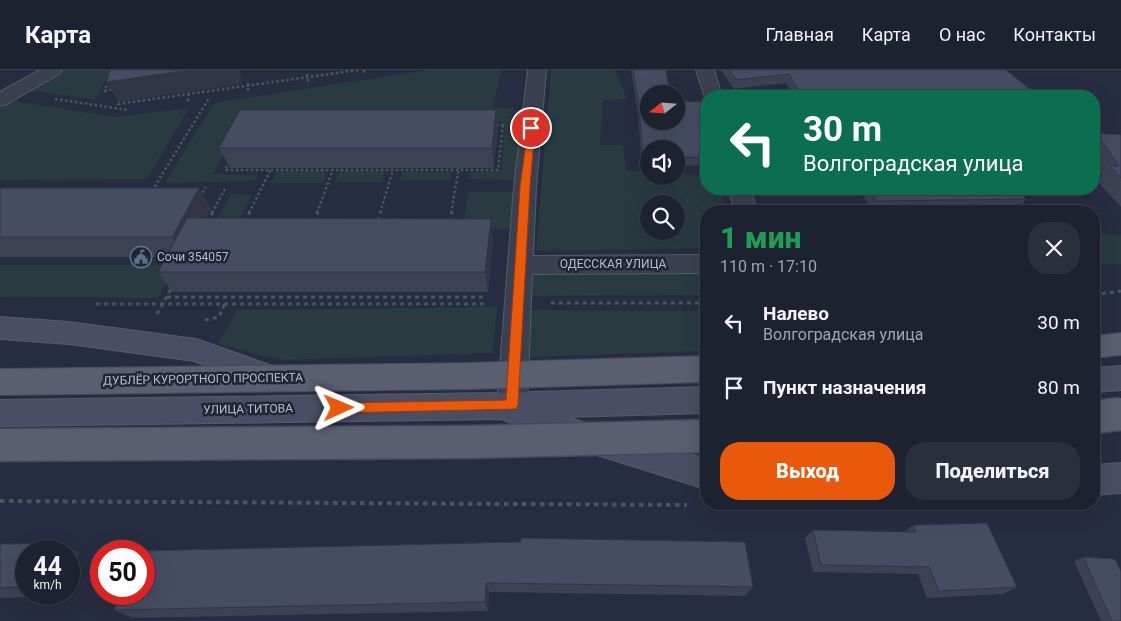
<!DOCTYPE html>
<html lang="ru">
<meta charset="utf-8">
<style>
body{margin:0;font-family:Roboto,sans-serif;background:#2a2f3c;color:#f1f3f6;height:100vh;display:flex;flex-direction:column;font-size:19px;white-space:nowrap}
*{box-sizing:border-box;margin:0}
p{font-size:16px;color:#a0a4ab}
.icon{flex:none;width:28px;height:28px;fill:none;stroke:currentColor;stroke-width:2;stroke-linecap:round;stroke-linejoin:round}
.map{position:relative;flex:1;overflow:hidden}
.panel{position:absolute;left:700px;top:135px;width:400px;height:305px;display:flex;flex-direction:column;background:#1d2230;border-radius:20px;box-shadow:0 5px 20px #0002,0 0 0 1px #3b3f4c}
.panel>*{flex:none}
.banner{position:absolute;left:700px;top:20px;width:400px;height:105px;border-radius:20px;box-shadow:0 5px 20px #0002,0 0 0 1px #3b3f4c;background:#0b6e4f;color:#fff;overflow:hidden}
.needle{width:32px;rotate:253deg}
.fabs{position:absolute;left:640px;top:15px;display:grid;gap:10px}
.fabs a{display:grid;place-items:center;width:45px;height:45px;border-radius:50%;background:#1d2230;box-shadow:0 5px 20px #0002,0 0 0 1px #3b3f4c;font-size:25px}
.speed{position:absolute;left:15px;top:470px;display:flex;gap:10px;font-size:25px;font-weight:700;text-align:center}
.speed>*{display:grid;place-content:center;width:65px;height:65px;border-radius:50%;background:#1d2230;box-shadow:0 5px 20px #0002,0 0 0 1px #3b3f4c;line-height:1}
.speed small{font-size:12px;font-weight:400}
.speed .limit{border:8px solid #d22;background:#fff;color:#111}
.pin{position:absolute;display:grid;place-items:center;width:42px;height:42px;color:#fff;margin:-21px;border:2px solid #fff;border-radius:50%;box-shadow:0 1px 5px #0007}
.me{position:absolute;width:55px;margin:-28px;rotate:89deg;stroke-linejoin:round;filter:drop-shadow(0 0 4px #0008)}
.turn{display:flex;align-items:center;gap:18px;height:105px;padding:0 20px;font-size:22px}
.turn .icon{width:65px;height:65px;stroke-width:2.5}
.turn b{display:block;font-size:35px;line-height:42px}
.round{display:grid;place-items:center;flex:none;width:52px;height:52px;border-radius:20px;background:#2a2f3c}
.head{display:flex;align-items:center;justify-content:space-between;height:85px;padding:0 20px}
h1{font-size:30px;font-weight:800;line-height:38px;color:#1e9e55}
.primary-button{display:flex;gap:10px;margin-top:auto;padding:10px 20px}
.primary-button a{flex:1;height:58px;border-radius:20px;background:#ea580c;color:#fff;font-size:20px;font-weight:800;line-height:58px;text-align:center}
.primary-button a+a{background:#2a2f3c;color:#f1f3f6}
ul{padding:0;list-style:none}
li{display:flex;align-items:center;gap:15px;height:65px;padding:0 20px}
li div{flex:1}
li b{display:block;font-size:19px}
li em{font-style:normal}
header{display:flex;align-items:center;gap:30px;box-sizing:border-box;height:70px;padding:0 25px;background:#1d2230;border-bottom:1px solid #3b3f4c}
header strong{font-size:24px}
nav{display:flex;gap:28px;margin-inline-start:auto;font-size:18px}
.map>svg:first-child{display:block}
.green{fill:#293a41;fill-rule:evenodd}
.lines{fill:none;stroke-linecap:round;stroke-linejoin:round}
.minor-casing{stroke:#565b6a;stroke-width:2}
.secondary-casing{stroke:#565b6a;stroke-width:2}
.primary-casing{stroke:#454959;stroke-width:2}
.path-far2{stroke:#47575e;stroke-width:2.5;stroke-dasharray:2.5 2.5;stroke-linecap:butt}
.path-far1{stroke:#47575e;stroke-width:3;stroke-dasharray:4 4;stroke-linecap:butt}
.path{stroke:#47575e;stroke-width:4;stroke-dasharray:4.5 4.5;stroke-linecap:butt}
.minor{fill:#3b4050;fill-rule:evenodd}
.secondary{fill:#494e63;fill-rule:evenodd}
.primary{fill:#595e70;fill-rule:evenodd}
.primary-bridge-far1-casing{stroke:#454959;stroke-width:28;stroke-linecap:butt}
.primary-bridge-casing{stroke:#454959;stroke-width:35;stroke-linecap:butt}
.primary-bridge-far1{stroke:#595e70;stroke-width:26}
.primary-bridge{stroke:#595e70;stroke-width:32}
.wall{fill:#3c4154}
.shaded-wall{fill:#313545}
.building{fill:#464c62;stroke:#313545}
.route{fill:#ea580c;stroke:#983908}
.labels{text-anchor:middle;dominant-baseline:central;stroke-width:5;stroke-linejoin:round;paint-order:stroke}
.poi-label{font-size:12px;fill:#b8bbca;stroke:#202535;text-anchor:start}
.street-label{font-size:12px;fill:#b8bbca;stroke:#202535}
</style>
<header>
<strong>Карта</strong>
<nav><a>Главная</a><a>Карта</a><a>О нас</a><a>Контакты</a></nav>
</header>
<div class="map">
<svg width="1121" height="551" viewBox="0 0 1121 551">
<rect width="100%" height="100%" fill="#272d40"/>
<path class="green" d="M63,0H111L95,30L29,20Z
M427,0H504H501L493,37L524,40L516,110L468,109L471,102L501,101L505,56L503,52L241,55L213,104L259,105L254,111L165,113L214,33Z
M551,0H615L627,29L603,30L600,75H623L626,100L649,102V106H676V104L706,106V119H721L727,141H706V178L536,181ZM649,134H676V161H649Z
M13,31L116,47L189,38L147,109L0,110V38Z
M277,101H327L323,113H271Z
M339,101H385L382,112H335Z
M402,102H452L451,110L400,111Z
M468,122H514L511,159H463Z
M231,124L252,125L236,156L214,155Z
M1094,164L1121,165V194H1094Z
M0,195H175L158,228L0,227Z
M706,200V225L533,226L532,202Z
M497,237L493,283L282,290L218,274L237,240Z
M528,240L706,241V281L527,287Z"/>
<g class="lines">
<g class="minor-casing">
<path id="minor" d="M40,0H62L59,4L7,34L0,36V22Z
M528,0H546L536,117L533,186L706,185V203L532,204L527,335L522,344L512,348L502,344L497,335L514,117Z
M696,0H714L722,26H706V30Z
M728,119H750L757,141H735Z"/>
</g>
<g class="secondary-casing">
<path id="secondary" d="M0,247L69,252L196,269L281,299L285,307L281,315L271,319L194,291L69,274L0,269Z
M1121,296V320L1094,322V298Z
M706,317V343L566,347L706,389V419L597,385L501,349L0,356V330L499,323Z
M1121,393V423L1094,425V395Z"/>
</g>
<g class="primary-casing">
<path id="primary" d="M1121,263V285L1094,288V266Z"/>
</g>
<path class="path-far2" d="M364,0L365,5
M307,4L308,13
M108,11L105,21L114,19
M248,13V22
M55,29L128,40
M119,29L118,34L358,0
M188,31L189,22
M503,55L498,100H225L247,58Z
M152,121L209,28
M200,127L206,117
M212,143L226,117
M249,143L271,99
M317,143L333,99
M380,143L393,100
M451,143L459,98"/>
<path class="path-far1" d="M378,151L381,142
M207,152L213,142
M245,152L250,142
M314,152L318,142
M450,152L452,142
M1094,225L1121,221
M167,227H487
M551,233H706
M96,234H487
M157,244L172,217
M205,250L219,247L225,233"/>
<path class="path" d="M0,431L687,435
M716,435L768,434"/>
<use href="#minor" class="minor"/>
<use href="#secondary" class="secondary"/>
<use href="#primary" class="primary"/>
<g class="primary-bridge-far1-casing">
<path id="primary-bridge-far1" d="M0,312L470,306L706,299"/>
</g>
<g class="primary-bridge-casing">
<path id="primary-bridge" d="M1094,347L1121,344
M0,375L468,372L706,366"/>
</g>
<use href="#primary-bridge-far1" class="primary-bridge-far1"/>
<use href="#primary-bridge" class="primary-bridge"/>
</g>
<path class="wall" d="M631,0H666L649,51L706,34V96L676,95V79H649V95H642L638,44Z
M721,0H1006L1035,23L1033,26H793L786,13L734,19Z
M496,40L498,60L494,98H230L219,78Z
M1096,63L1121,65V137L1097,111L1102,105L1094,92V66Z
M0,118H199L211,139L206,148L493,169L488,222H172L158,202L166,187H0Z
M860,119H1018L1026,129L1019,139L871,141Z
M913,455L1017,517L1003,524L927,528L918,504L813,502L805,468L813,460L904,462Z
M0,474L80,483L26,481V524H62V526L0,528Z
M144,481L753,517L745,526L489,522L488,541L133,548L114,540Z
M1083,487L1121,551H1101L1074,491Z"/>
<path class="shaded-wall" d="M190,0H240L242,14L119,32L106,12Z
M496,40L498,60L494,98L492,78Z
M199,118L211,139L186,187L172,167Z
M491,149L493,169L488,222L485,202Z
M61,473L80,483L69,509V481H57Z
M486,513L489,522L488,541L485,532Z"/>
<path class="building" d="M110,0H190L106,12Z
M633,0H666L670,24H649V51H676V31L706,32V87H676V79H649V86H643L639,36Z
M730,0H1006L1035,23L974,26H801L789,4L736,10Z
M240,40H496L492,78H219Z
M1096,63L1121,65V108L1110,96H1119Z
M0,118H199L172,167H0Z
M869,119H1018L1026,129L876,131Z
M187,148L491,149L485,202H158Z
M987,453L1017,517L939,521L929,497L821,495L813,460L916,462L913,455Z
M521,468L745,472L753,517L486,513L485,532L114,540L121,524H144V481H137L521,472Z
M61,473L57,481H26V517L0,518V474Z
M1083,487L1115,489L1121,501V551H1112Z"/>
<path class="route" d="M528,57L535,58L530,117L518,335L516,339L339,343L335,342L333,338L335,334L339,333L506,330L520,117Z"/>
<defs>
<g id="civic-ring" transform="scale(1.125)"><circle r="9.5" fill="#202535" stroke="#5c6f8a" stroke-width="1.5"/><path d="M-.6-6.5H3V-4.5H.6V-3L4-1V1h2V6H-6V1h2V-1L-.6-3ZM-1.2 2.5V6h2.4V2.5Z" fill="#5c6f8a"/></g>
</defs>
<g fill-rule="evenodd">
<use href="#civic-ring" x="141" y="187"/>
</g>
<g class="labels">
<g class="poi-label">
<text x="157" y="187">Сочи 354057</text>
</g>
<g class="street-label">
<text x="613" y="194">ОДЕССКАЯ УЛИЦА</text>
<text transform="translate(203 309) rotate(-1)">ДУБЛЁР КУРОРТНОГО ПРОСПЕКТА</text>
<text transform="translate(248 339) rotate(-1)">УЛИЦА ТИТОВА</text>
</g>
</g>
</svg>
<div class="fabs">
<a><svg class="needle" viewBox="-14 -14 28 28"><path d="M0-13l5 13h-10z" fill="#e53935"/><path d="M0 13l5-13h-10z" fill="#a0a4ab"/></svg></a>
<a><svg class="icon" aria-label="sound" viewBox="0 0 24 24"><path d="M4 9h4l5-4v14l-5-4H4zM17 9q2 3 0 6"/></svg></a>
<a><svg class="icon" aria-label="search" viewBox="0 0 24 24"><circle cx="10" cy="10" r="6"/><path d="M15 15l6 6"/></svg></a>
</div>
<div class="speed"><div>44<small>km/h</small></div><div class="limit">50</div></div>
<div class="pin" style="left:531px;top:58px;background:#d93025"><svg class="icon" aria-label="arrive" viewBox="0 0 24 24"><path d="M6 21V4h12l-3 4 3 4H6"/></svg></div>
<svg class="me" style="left:339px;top:338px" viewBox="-20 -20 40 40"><path d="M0-17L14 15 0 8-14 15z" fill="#ea580c" stroke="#fff" stroke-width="4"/></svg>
<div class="banner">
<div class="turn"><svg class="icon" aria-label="left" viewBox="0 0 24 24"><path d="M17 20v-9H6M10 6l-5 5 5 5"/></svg><div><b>30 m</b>Волгоградская улица</div></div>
</div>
<section class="panel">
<div class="head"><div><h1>1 мин</h1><p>110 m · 17:10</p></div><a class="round"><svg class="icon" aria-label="close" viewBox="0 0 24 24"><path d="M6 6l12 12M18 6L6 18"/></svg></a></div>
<ul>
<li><svg class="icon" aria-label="left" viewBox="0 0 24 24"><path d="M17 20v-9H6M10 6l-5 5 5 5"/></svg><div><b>Налево</b><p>Волгоградская улица</p></div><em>30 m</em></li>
<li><svg class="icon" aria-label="arrive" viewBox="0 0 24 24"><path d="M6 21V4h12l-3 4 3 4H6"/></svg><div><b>Пункт назначения</b></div><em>80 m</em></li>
</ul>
<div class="primary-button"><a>Выход</a><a>Поделиться</a></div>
</section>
</div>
